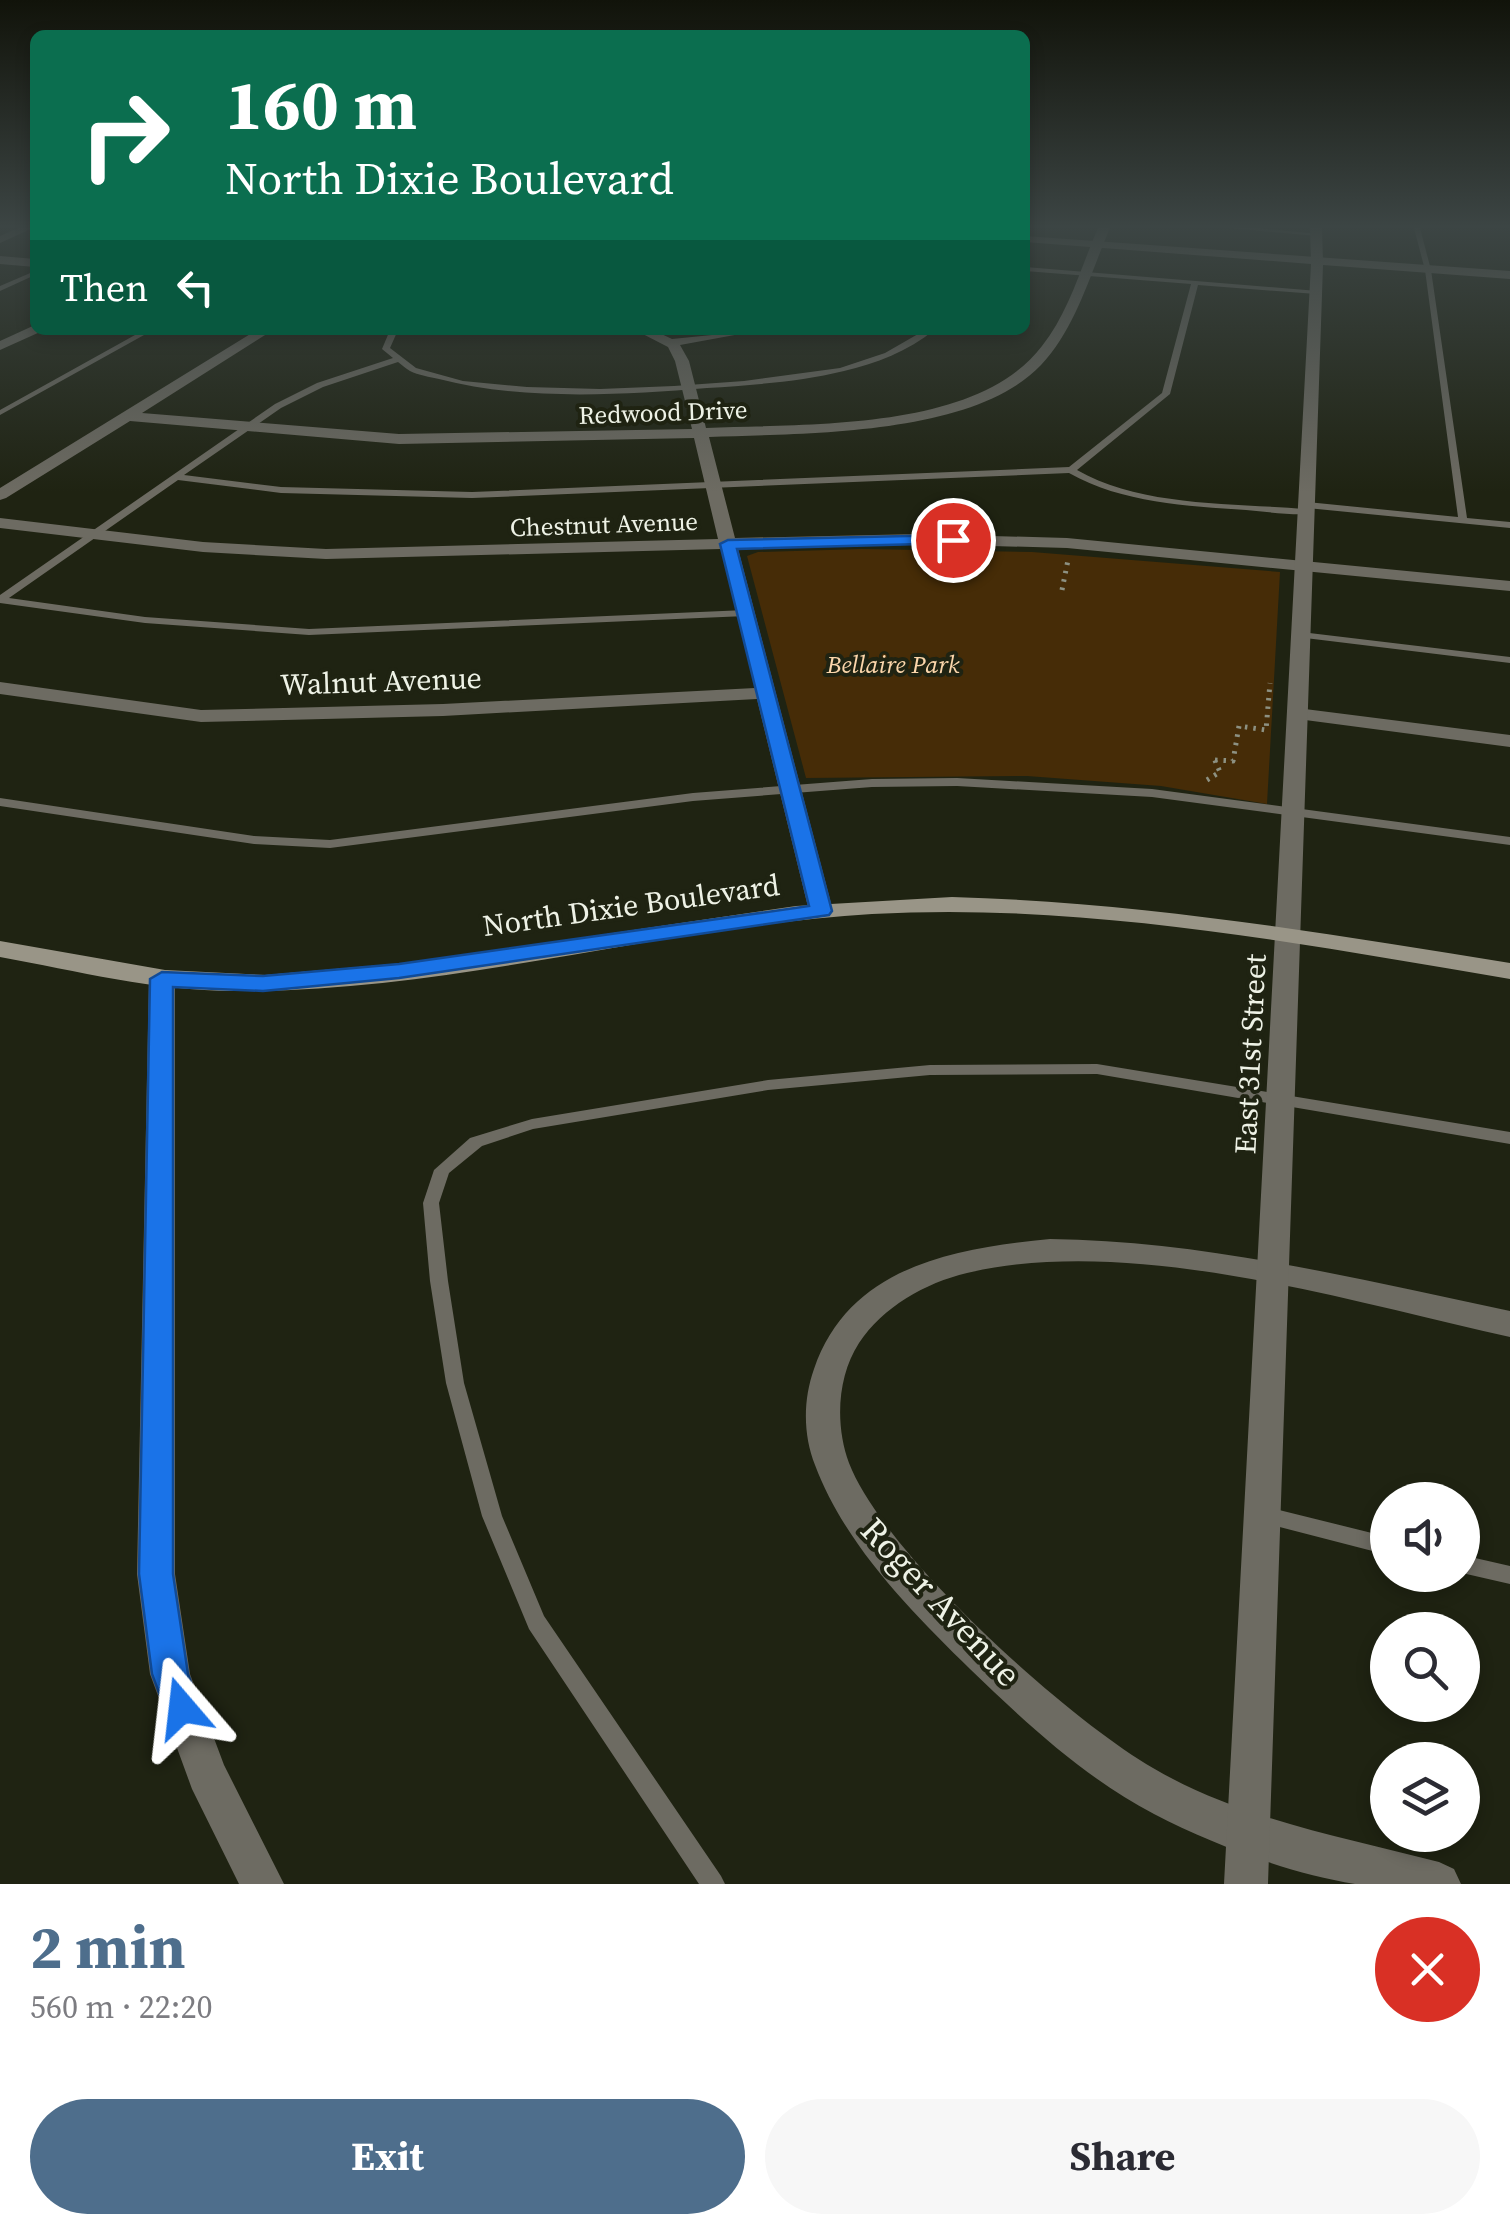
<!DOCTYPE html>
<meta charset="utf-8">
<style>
body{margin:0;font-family:"Source Serif 4",serif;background:#f7f7f7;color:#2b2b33;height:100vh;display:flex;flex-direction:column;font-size:38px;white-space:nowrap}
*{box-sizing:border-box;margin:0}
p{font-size:32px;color:#7c7c81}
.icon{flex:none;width:55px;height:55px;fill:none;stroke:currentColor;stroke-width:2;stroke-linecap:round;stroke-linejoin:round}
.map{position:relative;height:1884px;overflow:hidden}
.sheet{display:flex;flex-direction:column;background:#fff;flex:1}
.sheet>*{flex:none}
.top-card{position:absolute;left:30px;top:30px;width:1000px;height:305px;border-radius:15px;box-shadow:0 5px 15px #0003;background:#0b6e4f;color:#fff;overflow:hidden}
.buttons{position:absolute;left:1370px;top:1482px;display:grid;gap:20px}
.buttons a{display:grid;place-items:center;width:110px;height:110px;border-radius:50%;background:#fff;box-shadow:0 5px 15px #0003;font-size:50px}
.pin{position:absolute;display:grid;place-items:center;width:85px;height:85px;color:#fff;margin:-42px;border:5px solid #fff;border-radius:50%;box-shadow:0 2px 10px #0007}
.me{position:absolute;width:110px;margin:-55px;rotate:343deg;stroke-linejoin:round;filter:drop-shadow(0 0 8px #0008)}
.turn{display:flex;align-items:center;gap:35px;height:210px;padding:0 30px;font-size:45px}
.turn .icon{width:130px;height:130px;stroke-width:2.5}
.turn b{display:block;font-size:70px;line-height:85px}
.then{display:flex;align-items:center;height:95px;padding:0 30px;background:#0003;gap:20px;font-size:38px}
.round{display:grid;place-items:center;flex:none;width:105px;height:105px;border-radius:52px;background:#f7f7f7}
.overview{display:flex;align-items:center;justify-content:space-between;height:170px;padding:0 30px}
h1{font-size:60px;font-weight:700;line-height:75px;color:#4e6e8c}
.cta{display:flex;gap:20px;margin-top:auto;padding:20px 30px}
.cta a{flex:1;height:115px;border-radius:60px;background:#4e6e8c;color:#fff;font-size:40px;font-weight:700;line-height:115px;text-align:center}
.cta a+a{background:#f7f7f7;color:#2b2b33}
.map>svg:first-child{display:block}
.green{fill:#462c07}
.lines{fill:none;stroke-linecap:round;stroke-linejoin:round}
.path{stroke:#8d9182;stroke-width:5;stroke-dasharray:2.5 6;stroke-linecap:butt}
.service{fill:#6d6b62;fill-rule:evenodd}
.minor{fill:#6d6b62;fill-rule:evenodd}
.tertiary{fill:#6d6b62;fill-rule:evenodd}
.secondary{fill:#999587;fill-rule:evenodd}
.route{fill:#1a73e8;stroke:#114b97;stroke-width:2.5}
.labels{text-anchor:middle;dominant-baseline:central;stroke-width:8;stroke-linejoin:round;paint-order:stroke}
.far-street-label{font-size:25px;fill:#eef2e6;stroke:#1f2312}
.far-park-label{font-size:25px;font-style:italic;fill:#fbd6ab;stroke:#1f2312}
.street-label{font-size:30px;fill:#eef2e6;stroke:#1f2312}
.near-street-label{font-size:35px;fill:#eef2e6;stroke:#1f2312}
</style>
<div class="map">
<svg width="1510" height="1884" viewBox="0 0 1510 1884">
<rect width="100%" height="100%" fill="#1f2312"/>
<path class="green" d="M862,549L1032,552L1280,572L1267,804L1161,786L1027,776L806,778L747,556L758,552Z"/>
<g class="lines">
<path class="path" d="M1062,590L1068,560
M1215,760L1233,761L1239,726L1266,730L1270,683
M1207,780L1220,772L1213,756"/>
<path class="service" d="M1229,228H1257L1320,234L1317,236Z
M1414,228H1420L1431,270L1467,518L1510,522V528L1307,508L1302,505L1307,502L1458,517L1425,270Z
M1025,267L1318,291L1316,294L1198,285L1170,394L1077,470C1141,507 1233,503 1306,509L1311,512L1309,514C1289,515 1267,512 1246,510C1187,506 1122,503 1069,473L472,498L281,493L178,480L9,598L145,617L309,629L746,610L751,613L746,616L309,635L145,623L0,603V595L275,404L317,383L393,358L382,349L390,330H398L390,348L416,368L463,381L527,387L600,389L674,386L744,381L840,368L885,353L925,330H934C909,351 875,364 844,371C799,382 752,385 707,388C622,395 522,401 439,379C430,377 418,375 410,371C405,368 402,365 398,362L323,387L281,408L184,475L281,487L472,492L1069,467L1162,393L1191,284L1025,271Z
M35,271V275L0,291V286Z
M144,330H153L0,415V410Z
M1301,632L1510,657V663L1297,637L1296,635Z
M957,778L1152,789L1510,837V845L1152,797L957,786L872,787L693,801L330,848L254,844L0,806V798L254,836L330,840L693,793L872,779Z
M1097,1064L1510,1132V1144L1097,1074L930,1075L768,1090L533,1129L482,1146L449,1173L439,1203L448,1281L464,1383L502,1516L544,1616L721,1876L725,1884H699L529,1629L482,1516L446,1383L430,1281L423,1203L434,1170L470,1138L532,1119L768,1080L930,1065Z
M1263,1506L1388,1537V1555L1256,1521L1253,1515L1256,1509Z
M1462,1555L1510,1566V1584L1462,1573Z"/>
<path class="minor" d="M18,228H33L0,243V236Z
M1098,228H1110C1090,274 1076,328 1041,365C973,437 801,433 709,437L735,538L919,534L1067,538L1510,581V591L1067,548L919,544L738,549L833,911L821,918L809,911L757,699L443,716L201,722L0,694V682L201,710L443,704L755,688L721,549L326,559L203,552L0,528V518L203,542L326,549L718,539L694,438L399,444L130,421L6,498L0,500V488L257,330H273L142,413L399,434L692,429L675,361L668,347L635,330H653L672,339L762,330L680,345L689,361L706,428C804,423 976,433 1042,346C1069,312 1081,267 1098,228Z
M1310,228H1322L1323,262L1317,266L1311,262Z
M0,256L35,259V267L0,264Z
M35,325L40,332L0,350V341Z
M1297,708L1510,735V747L1290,718V710Z
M162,971L175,979V1574L190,1674L224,1765L284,1884H239L192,1789L150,1674L137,1574L149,979Z
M1050,1239C1207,1241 1357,1279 1510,1311V1337C1347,1301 1132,1234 967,1273C925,1283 883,1307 859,1343C837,1377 835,1425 849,1463C884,1554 1067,1718 1153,1768C1240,1819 1342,1837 1439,1862L1454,1869L1461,1884C1427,1884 1388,1884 1355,1884C1288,1873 1214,1845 1154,1814C1085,1778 1026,1723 970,1669C911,1611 845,1545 815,1465C803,1435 803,1400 814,1369C849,1266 955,1248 1050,1239Z"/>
<path class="tertiary" d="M1025,236L1510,271V279L1323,265L1268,1884H1224L1311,264L1025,242Z"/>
<path class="secondary" d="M952,897C1141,902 1324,933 1510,963V979C1299,944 1087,902 872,914C658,927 449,993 234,991C155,991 77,971 0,957V941L165,970L265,975L417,962L796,906Z"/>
</g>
<linearGradient id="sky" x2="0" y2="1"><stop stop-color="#11130a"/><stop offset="0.46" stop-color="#3c4544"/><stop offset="1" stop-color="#3c4544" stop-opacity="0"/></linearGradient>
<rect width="1510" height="492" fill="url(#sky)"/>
<path class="route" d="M953,535L959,536V543L737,549L832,911L829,915L399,978L263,991L173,987V1574L188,1674L200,1708L195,1720L182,1725L169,1720L152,1674L139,1574L150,979L162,972L263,976L399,964L809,906L720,544L728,540Z"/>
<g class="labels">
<g class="far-street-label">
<text transform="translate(663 412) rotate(-2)">Redwood Drive</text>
<text transform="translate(604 524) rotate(-2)">Chestnut Avenue</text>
</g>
<g class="far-park-label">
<text x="893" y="664">Bellaire Park</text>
</g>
<g class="street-label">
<text transform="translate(381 681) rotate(-2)">Walnut Avenue</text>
<text transform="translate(631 905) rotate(-8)">North Dixie Boulevard</text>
<text transform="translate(1250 1054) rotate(-87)">East 31st Street</text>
</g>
<g class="near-street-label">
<text transform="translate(941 1602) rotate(47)">Roger Avenue</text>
</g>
</g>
</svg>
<div class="buttons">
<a><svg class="icon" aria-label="sound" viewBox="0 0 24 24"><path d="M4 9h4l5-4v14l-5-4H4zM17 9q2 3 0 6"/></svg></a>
<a><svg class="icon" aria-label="search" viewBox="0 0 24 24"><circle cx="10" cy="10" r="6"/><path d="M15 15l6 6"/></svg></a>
<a><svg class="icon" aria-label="layers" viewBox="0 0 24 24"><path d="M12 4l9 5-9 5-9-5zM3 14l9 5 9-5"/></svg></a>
</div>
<div class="pin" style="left:953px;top:540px;background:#d93025"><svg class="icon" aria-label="arrive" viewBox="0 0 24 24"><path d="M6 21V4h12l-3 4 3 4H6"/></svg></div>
<svg class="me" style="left:182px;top:1708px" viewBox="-20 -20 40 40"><path d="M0-17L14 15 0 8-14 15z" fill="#1a73e8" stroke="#fff" stroke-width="4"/></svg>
<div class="top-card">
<div class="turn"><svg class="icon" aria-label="right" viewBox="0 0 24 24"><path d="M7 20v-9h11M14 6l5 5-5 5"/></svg><div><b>160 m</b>North Dixie Boulevard</div></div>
<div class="then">Then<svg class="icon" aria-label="left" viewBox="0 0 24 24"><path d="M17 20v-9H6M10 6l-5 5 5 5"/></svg></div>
</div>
</div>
<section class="sheet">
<div class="overview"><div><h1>2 min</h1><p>560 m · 22:20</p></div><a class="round" style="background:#d93025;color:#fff"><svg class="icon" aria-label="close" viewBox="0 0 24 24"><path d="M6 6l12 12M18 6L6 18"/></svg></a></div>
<div class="cta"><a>Exit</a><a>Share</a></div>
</section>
